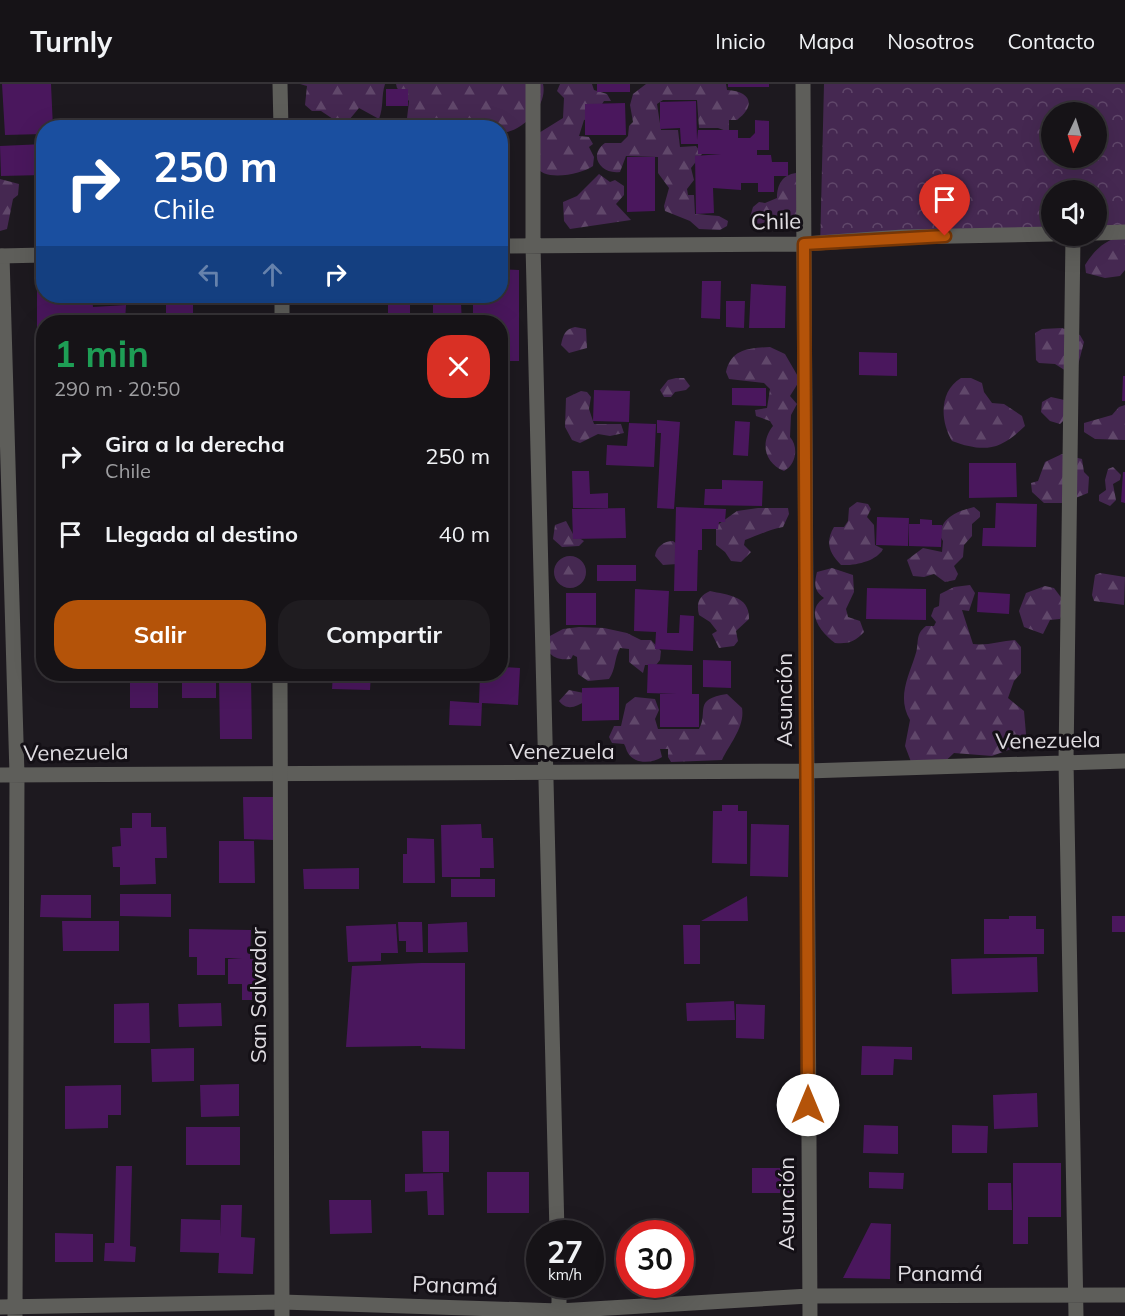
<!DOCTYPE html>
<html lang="es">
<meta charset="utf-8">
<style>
body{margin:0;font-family:Mulish,sans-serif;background:#1f1c20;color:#f1f3f6;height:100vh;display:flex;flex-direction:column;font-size:22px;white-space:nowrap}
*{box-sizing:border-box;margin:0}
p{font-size:20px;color:#9e9ea1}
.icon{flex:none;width:33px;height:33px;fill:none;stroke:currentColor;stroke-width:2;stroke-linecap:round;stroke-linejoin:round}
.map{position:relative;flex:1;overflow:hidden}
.details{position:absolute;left:36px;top:231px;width:472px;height:366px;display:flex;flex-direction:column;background:#161317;border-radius:24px;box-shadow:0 6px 24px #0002,0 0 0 2px #353236}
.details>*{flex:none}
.top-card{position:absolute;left:36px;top:36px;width:472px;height:183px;border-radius:24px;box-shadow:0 6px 24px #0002,0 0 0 2px #353236;background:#1a4fa0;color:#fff;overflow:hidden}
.needle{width:39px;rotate:184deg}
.tools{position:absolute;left:1041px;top:18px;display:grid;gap:12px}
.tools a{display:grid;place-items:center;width:66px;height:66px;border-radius:50%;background:#161317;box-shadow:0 6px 24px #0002,0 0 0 2px #353236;font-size:30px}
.speed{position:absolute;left:526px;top:1136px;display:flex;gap:12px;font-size:30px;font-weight:700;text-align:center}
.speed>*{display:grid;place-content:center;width:78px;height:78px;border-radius:50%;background:#161317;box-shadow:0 6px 24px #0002,0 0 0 2px #353236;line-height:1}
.speed small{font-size:15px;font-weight:400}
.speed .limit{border:9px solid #d22;background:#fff;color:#111}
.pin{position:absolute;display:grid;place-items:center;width:51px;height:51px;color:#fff;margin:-62px -26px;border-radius:50% 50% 50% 0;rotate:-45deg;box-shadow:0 0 6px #0007}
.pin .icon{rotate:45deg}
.me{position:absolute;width:66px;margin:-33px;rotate:0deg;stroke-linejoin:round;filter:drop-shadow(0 0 4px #0008)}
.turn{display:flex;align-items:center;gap:21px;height:126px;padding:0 18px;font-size:27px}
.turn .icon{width:78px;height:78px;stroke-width:2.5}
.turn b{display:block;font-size:42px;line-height:51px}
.lanes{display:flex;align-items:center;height:57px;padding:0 18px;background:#0003;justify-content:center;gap:30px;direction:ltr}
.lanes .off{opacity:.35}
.round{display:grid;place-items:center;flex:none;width:63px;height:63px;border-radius:24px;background:#1f1c20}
.summary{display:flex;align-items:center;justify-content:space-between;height:102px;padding:0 18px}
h1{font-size:36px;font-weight:700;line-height:45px;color:#1e9e55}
.button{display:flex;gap:12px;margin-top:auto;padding:12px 18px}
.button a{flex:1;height:69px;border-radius:24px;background:#b45309;color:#fff;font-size:24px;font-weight:700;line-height:69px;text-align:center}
.button a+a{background:#1f1c20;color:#f1f3f6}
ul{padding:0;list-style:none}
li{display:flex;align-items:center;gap:18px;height:78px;padding:0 18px}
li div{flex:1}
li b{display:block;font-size:22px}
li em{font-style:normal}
header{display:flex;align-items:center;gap:36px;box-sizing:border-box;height:84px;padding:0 30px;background:#161317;border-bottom:2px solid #353236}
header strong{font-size:28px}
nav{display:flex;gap:33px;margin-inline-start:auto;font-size:21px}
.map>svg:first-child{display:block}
.forest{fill:url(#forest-firs)}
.park{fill:url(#park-crowns);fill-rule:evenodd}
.building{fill:#4a175d}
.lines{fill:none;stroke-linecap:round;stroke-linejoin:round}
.minor{stroke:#5e5e5a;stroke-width:15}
.tertiary{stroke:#5e5e5a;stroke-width:15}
.route-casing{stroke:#753606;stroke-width:15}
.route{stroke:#b45309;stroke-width:10}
.labels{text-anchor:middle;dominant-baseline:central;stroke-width:6;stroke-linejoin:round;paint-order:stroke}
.street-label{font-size:22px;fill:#e0dde2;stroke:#141016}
</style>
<header>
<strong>Turnly</strong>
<nav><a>Inicio</a><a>Mapa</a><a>Nosotros</a><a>Contacto</a></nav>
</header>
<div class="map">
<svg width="1125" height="1232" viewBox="0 0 1125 1232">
<defs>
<pattern id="forest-firs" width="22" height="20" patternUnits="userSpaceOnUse" patternTransform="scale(1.5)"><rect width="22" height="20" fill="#452851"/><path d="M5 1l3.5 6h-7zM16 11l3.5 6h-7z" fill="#60476a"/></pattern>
<pattern id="park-crowns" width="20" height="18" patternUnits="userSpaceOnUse" patternTransform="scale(1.5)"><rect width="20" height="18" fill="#452851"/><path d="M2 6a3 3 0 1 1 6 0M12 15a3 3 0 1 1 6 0" fill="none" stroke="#60476a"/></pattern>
</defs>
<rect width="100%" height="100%" fill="#1d191f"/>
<path class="forest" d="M300,0H385C381,12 384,22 379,35L359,24L349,36L339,39L321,27H312L305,21L307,2Z
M396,0H543C548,22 522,48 501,49V44L406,43L409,17L397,4Z
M560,0H592L594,6L607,10L611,17H604L593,34L584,36L579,52L589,53L593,60L589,63L594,73L593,82C582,90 542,99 536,81C533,73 535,60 534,52L563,34L564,14L557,7Z
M646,0H726L727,6C750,7 757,21 737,36H729V48L718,44H699L697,16H663L657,20L661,46H678L680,63L696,62L702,70L691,84L694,96L687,105L688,111H694L695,130L719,132L728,137L727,142L720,146L699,145L690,137L665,127L664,122L669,104L658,89V73L626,72L620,88C602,91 587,72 605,59H621L628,52L629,42L633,38L630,21L633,10Z
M796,89L800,139H779L768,134L764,139L755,140L750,133L753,123L759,118L765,119L777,114C777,101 782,91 796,89Z
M599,90L610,98L615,96L624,102V111L616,120L631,136L570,145L564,137L563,118L577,112Z
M0,95L19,100L18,111L13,115L7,145L0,147Z
M1125,151V186L1120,192L1105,194L1086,189L1085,181C1096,164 1105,156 1125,151Z
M575,243L586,245L587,264L569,269L561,261C563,251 565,245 575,243Z
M1062,244L1080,251L1084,258L1077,285L1066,287L1055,280L1039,279L1036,276L1035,249L1042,245Z
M770,263L785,270L800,296L790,312L797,320L791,331L790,353C799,363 796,381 784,387C764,379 760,358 773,342L770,337L756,332L755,326L767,324L770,305L764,299L729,295L726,288C731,265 749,264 770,263Z
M676,294H684L690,302L686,306L675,308L671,313H664L660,306L668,296Z
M961,294H971L982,299L984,308L992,319L1004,320L1022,332L1025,342C1000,366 985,369 952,357C940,337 939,307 961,294Z
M581,307L587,308L591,313L589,325L594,340H621L624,349L610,352L598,350L580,359L572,356L565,343L566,314Z
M1051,313L1069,317L1066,334L1060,340L1050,337L1041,328L1042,318Z
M1125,321V356L1095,355L1084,348V339L1112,331L1119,323Z
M1062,370L1082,375L1084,388L1089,393L1088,409L1063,419H1044L1032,408L1031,399L1038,397L1045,378Z
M1113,383L1121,391L1120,396L1113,400L1116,416L1110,422L1099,417V411L1106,406L1105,396L1108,385Z
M857,418L868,420L871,425L867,433L874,441L875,461L883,465C877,477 855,482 841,481C829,469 825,458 834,443H844L848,437L849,424Z
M974,423L980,428V433L972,440V452L964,461L963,473L954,482L958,490L955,496L945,498L934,490L924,493L913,492L907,476L923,464L942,468L943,457L940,452C941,433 958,427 974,423Z
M758,424H788L789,430L783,443C768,446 759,451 745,456L744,461L751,468L741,478L731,477L725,468L716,461V442L737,427Z
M566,437L573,450L584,457L579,462L562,463L553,455L555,441Z
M673,457L678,461L677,480L663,481L655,472C656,463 664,457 673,457Z
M554 488a16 16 0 1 1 32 0a16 16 0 1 1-32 0Z
M832,484L853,491L854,508L846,525L848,533L860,537L864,548C855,558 848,560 835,559C821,549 804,527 824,514C814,507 814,500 817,488Z
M1100,489L1125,493L1124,521L1094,517L1092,511L1095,491Z
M970,501L975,509L969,527L962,526L973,560C986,562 1001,557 1015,556L1021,563V589L1014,597L1008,614L1024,627L1026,650L1022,657L1011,665L992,672L954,669L937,685L913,683L905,662L910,636C897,614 908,594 915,572C920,560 914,551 926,542H934L936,538L931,532L934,524L939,522L940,510L954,503Z
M1045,502L1054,504L1066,520L1060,535L1050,536L1043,550L1024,543L1019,527L1026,509Z
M710,507C728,511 750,512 749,535L736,547L738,557L734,562L719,564L712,550L717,547L710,538L699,531C696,519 699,512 710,507Z
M579,543L604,544L627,549L641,556H651L661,567L660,576L656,581H645L643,589L629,578V565L620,564C614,575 616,585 609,595L588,597L578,590L577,573L573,571L571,575C560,576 554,575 547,566L548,553L563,545Z
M569,606L584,609L586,617C576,622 568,628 559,617Z
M727,610L742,624C745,643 730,659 722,676L671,678L668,673V665H660L662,673C653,679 635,681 628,669C626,666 626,663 624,660L612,659L609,653L614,642H621L626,620L635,613L655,615L659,626L655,635L658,645H699C709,628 692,615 727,610Z"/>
<path class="park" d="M824,0H1125V145L1097,147L1096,106H1052L1051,150L820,165ZM1052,28H1096V74H1052Z"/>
<path class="building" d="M2,0H51L53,44H44V50L5,51Z
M597,0H630V8H597Z
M728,0H769V3H728Z
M386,5H408V22H386Z
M696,17L697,56L698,46H738V54H750L755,49V36L769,37V66H757V71H771L772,78H788V92H774V108H758V99H741V106L713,104L714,129L696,130L695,72L721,70H698V60H681L680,44L660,45V18Z
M625,19L626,51H585V20Z
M44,60V91L1,92L0,62Z
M627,73H655V127L627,128Z
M501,185L519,186V277H501V238H473V212H501Z
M37,192H44V212H92L93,223L126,221L125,238H44V247L37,246Z
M702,197H721L720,235L701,234Z
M751,200L786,202L785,244H749Z
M166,213H193V238H166Z
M388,215H410V238H388Z
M726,217H745L744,244L726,243Z
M461,220L462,238H433V221Z
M859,268L897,269V292L859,291Z
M1123,292H1125V317H1122Z
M732,304H766V322L732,321Z
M594,306L630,307L629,338L593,337Z
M657,336L680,338L674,425L657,424L661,349H657Z
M735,337L750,338L748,372L733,371Z
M629,339L656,340L654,383L606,381L607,361L627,362Z
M969,379H1016L1017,413L969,414Z
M572,387H589L590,410L608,409V424H573Z
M1123,388H1125V419L1121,418Z
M722,396L763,397L762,422L704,421L705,405H722Z
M996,419L1037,420L1036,463L982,462L983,444H995Z
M676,423L726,425L725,438H719L718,445H702V466H698L697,507H674Z
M625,424L626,454L573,455L572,425Z
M877,433L909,434L908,462L876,461Z
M920,435L932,436V441H942L941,463L909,462V440H920Z
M597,481H636V497H597Z
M867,504L926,505V536L866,535Z
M635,505L669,507L667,549H679L680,531L694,532L693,567L655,565L656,548L634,547Z
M978,508L1010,510L1009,530L977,528Z
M566,509H596V541H566Z
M703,576L731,577V604L703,603Z
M648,580L692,581V610H699V643H660V610H676L647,609Z
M501,583L520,584L518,621L482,619L481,642L449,641L450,617L479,619L480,590H501Z
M130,590H158V624H130Z
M173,590H216V614H182V594L173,593Z
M333,590H371L370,606L332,605Z
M219,593H251L252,655H220Z
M619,603V636L582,637V604Z
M243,713H273L274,756L244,755Z
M722,721H738V727H747V780L712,779L713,727H722Z
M132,729H151V743H166L167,774H155L156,800L120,801V783H113L112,763L121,762L120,744H132Z
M481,740L482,754H493L494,784H480V793H442L441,741Z
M751,740L789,741L788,793L750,792Z
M407,754L434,755L435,799H403V770H407Z
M219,757H254L255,799H219Z
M359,784V805H304L303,785Z
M451,795H495V813H451Z
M120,810H171V833L120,832Z
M41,811H91V834L40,833Z
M747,812L748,837H701Z
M1009,832H1036V845H1044V870H984V835H1009Z
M1112,832H1125V848H1112Z
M62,837H119V867H63Z
M398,838H422L423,868H406V857H399Z
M467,838L468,868L428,869V840Z
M396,840L398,869H381V877L348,878L346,842Z
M683,841H700V880H684Z
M189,845L251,846L250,875H264L263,916H242V900H228V875L242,874H225V891H197V873H189Z
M1037,873L1038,908L952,910L951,875Z
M421,879H465V965L421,964V962L346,963L352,882Z
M734,917L735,936L687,937L686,919Z
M149,919L150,959H114V920Z
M221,919L222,942L179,943L178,920Z
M736,920L765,921L764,955L736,954Z
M862,962L912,963V976L894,975L893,991H861Z
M194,964V997L152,998L151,965Z
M239,1000V1032L201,1033L200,1001Z
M121,1001V1031H108V1044L65,1045V1002Z
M1037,1009L1038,1043L994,1045L993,1011Z
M864,1041L898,1042V1070L863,1069Z
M952,1041L988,1042L987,1069H952Z
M186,1043H240V1081H186Z
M422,1047H449V1088H423Z
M1013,1079H1061V1133H1028V1160H1013Z
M116,1082H132L130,1162L136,1163L135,1178L104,1177L105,1159H114Z
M752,1084H792V1109H752Z
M487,1088H529V1129H487Z
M869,1088L904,1089L903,1105L869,1104Z
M443,1089L444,1131H428L427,1107L405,1108V1090Z
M988,1099H1011L1012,1126H988Z
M329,1116H371L372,1149L330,1150Z
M221,1121H242L241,1153L255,1154L253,1190L218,1189L219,1169L180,1168L181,1135L220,1136V1152Z
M871,1139L891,1140L890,1195L843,1194Z
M55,1149L93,1150V1178H55Z"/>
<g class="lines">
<path class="minor" d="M533,0V161L557,1149
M803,0L810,1232
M1096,149L1125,148
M1073,152L1066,677L1076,1232
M501,162L804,160L903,153L1052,150
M2,172L17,691L15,1232
M0,691L807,687L1125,677
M559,1200V1227
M0,1223L282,1218L559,1227L809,1212L1125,1211"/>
<path class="tertiary" d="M280,0L281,44
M0,172L44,171
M282,238V212
M280,590L282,1232"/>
</g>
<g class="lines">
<g class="route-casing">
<path id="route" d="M808,1021L804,160L945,152"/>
</g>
<use href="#route" class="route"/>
</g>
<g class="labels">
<g class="street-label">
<text transform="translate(776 137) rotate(-1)">Chile</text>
<text transform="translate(784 616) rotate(-90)">Asunción</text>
<text transform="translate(1048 656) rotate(-1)">Venezuela</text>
<text x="562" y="667">Venezuela</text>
<text transform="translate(76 668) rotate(-1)">Venezuela</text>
<text transform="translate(258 911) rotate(-90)">San Salvador</text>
<text transform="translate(786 1120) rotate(-90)">Asunción</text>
<text x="940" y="1189">Panamá</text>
<text transform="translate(455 1201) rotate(2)">Panamá</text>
</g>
</g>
</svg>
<div class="tools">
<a><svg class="needle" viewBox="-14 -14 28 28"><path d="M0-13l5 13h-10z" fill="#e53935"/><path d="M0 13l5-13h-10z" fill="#9e9ea1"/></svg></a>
<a><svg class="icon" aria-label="sound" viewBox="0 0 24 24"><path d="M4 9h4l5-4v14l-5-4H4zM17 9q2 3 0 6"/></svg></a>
</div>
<div class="speed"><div>27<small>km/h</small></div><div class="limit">30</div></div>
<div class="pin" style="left:945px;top:152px;background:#d93025"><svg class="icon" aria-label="arrive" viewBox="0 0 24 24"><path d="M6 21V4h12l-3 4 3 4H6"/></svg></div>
<svg class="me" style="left:808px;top:1021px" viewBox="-20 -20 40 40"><circle r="19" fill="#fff"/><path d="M0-13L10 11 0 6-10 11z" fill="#b45309"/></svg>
<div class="top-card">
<div class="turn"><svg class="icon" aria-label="right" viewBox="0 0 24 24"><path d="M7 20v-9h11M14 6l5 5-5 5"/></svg><div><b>250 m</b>Chile</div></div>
<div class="lanes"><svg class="icon off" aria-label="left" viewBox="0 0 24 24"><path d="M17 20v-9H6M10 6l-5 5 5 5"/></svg><svg class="icon off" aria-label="ahead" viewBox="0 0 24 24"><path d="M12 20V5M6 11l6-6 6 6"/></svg><svg class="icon" aria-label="right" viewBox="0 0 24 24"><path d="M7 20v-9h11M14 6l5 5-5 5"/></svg></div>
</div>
<section class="details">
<div class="summary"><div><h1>1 min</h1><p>290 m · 20:50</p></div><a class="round" style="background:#d93025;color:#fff"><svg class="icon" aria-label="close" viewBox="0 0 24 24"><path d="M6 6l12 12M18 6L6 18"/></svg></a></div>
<ul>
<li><svg class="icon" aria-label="right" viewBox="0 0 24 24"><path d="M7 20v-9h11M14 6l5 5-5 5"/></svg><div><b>Gira a la derecha</b><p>Chile</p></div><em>250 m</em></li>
<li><svg class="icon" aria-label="arrive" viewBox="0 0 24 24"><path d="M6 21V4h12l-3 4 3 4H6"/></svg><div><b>Llegada al destino</b></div><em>40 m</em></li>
</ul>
<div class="button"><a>Salir</a><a>Compartir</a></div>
</section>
</div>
